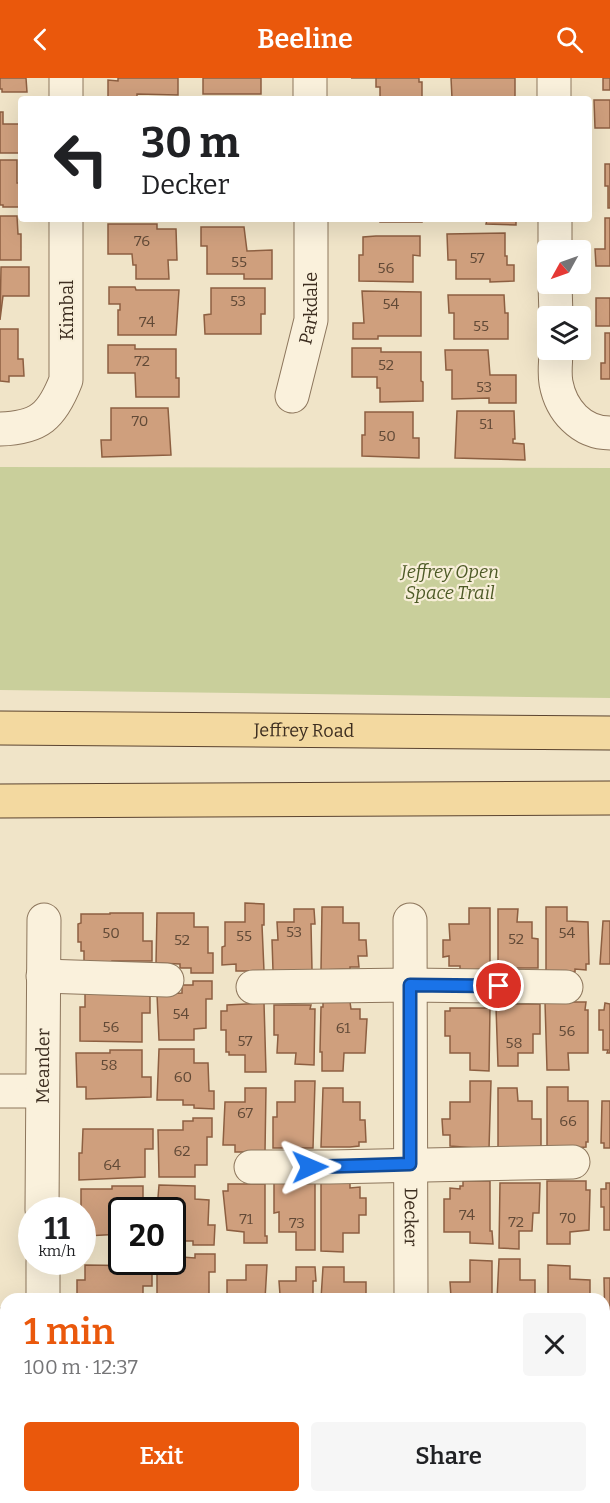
<!DOCTYPE html>
<meta charset="utf-8">
<style>
body{margin:0;font-family:Bitter,serif;background:#f6f6f6;color:#202124;height:100vh;display:flex;flex-direction:column;font-size:22px;white-space:nowrap}
*{box-sizing:border-box;margin:0}
p{font-size:20px;color:#757577}
.icon{flex:none;width:33px;height:33px;fill:none;stroke:currentColor;stroke-width:2;stroke-linecap:round;stroke-linejoin:round}
.map{position:relative;flex:1;overflow:hidden}
.side{position:absolute;left:0px;top:1215px;width:610px;height:210px;display:flex;flex-direction:column;background:#fff;border-radius:18px 18px 0 0;box-shadow:0 6px 24px #0002}
.side>*{flex:none}
.banner{position:absolute;left:18px;top:18px;width:574px;height:126px;border-radius:6px;box-shadow:0 6px 24px #0002;background:#fff;color:#202124;overflow:hidden}
.needle{width:39px;rotate:230deg}
.controls{position:absolute;left:537px;top:162px;display:grid;gap:12px}
.controls a{display:grid;place-items:center;width:54px;height:54px;border-radius:6px;background:#fff;box-shadow:0 6px 24px #0002;font-size:30px}
.speed{position:absolute;left:18px;top:1119px;display:flex;gap:12px;font-size:30px;font-weight:700;text-align:center}
.speed>*{display:grid;place-content:center;width:78px;height:78px;border-radius:50%;background:#fff;box-shadow:0 6px 24px #0002;line-height:1}
.speed small{font-size:15px;font-weight:400}
.speed .limit{border:3px solid #111;border-radius:9px;background:#fff;color:#111}
.pin{position:absolute;display:grid;place-items:center;width:51px;height:51px;color:#fff;margin:-26px;border:3px solid #fff;border-radius:50%;box-shadow:0 2px 6px #0007}
.me{position:absolute;width:66px;margin:-33px;rotate:89deg;stroke-linejoin:round;filter:drop-shadow(0 0 4px #0008)}
.turn{display:flex;align-items:center;gap:21px;height:126px;padding:0 24px;font-size:27px}
.turn .icon{width:78px;height:78px;stroke-width:2.5}
.turn b{display:block;font-size:42px;line-height:51px}
.round{display:grid;place-items:center;flex:none;width:63px;height:63px;border-radius:6px;background:#f6f6f6}
.overview{display:flex;align-items:center;justify-content:space-between;height:102px;padding:0 24px}
h1{font-size:36px;font-weight:600;line-height:45px;color:#ea580c}
.primary-button{display:flex;gap:12px;margin-top:auto;padding:12px 24px}
.primary-button a{flex:1;height:69px;border-radius:6px;background:#ea580c;color:#fff;font-size:24px;font-weight:600;line-height:69px;text-align:center}
.primary-button a+a{background:#f6f6f6;color:#202124}
header{display:flex;justify-content:space-between;align-items:center;height:78px;padding:0 24px;background:#ea580c;color:#fff;font-size:27px;font-weight:600}
.map>svg:first-child{display:block}
.green{fill:#c9cf9b}
.building{fill:#cf9f7d;stroke:#8d5f41;stroke-width:1.5}
.lines{fill:none;stroke-linecap:round;stroke-linejoin:round}
.minor-casing{stroke:#8d765c;stroke-width:35}
.major-casing{stroke:#5b4430;stroke-width:35}
.minor{stroke:#faf1dc;stroke-width:33}
.major{stroke:#f3d9a0;stroke-width:33}
.route-casing{stroke:#114b97;stroke-width:15}
.route{stroke:#1a73e8;stroke-width:10}
.labels{text-anchor:middle;dominant-baseline:central;stroke-width:4.5;stroke-linejoin:round;paint-order:stroke}
.number-label{font-size:15px;fill:#624a37}
.street-label{font-size:18px;fill:#3d2e20;stroke:#f7eed8}
.park-label{font-size:18px;font-style:italic;fill:#4d5a26;stroke:#f7eed8}
</style>
<header><svg class="icon" aria-label="back" viewBox="0 0 24 24"><path d="M15 5l-7 7 7 7"/></svg>Beeline<svg class="icon" aria-label="search" viewBox="0 0 24 24"><circle cx="10" cy="10" r="6"/><path d="M15 15l6 6"/></svg></header>
<div class="map">
<svg width="610" height="1425" viewBox="0 0 610 1425">
<rect width="100%" height="100%" fill="#f0e4c8"/>
<path class="green" d="M0,389L610,390V620L0,612Z"/>
<path class="building" d="M0,0H26L27,14H2V11H0Z
M118,0H178V17L137,16V19H108V2L118,3Z
M203,0H261V16H203Z
M351,0H419V4H422V21H380V9H376V0Z
M451,0H515V21L452,20Z
M603,0H610V12H603Z
M594,22H610V50H595Z
M0,34H3V46H21V75H0Z
M0,82H17V105H20L21,129H3V127H0Z
M605,86H610V130H608V108H605Z
M0,138H17L18,156H21V182H0Z
M605,140H610V188H596L595,171H605Z
M380,141H422V144H380Z
M451,141H516V147L486,146L487,142Z
M108,146H157V151H176L177,182H168L169,201H136V187H133L132,176H108Z
M201,149H244L247,173L272,172V201H244V196H207V168H201Z
M505,155V178H507V187H514V203L490,204V201H456V182H448L447,156Z
M376,158H420V178L413,177V204L359,203V177H363V159Z
M1,189H29V218H3L0,242Z
M109,209H135L136,212H179L176,257H118V232H120V226H109Z
M211,210H265V236H261V256H205L204,237L211,236Z
M362,213L421,214V258H378V261H353V245H364Z
M448,217H504L505,235H508V261H454V235H449Z
M596,220H610V248H596Z
M0,251H18V281H23L24,298H9V304L0,303Z
M605,255H610V301H601V285H605Z
M108,267H135V271H176V300H179V319H136L135,295H108Z
M352,270H381V274H421V303L423,304V323L380,324V310H377V299H352Z
M445,272H488L490,297H516V325H489V320L452,321V292H446Z
M111,330H168L171,377L102,379L101,362H111Z
M457,333H514L515,361H513V365L524,366L525,382L455,380Z
M365,334H413V360H419V380L362,378V357H365Z
M245,825L264,826V847H262L264,893H236V886L222,887V869L225,868V844H245Z
M322,829H343V845H359V862H366L367,878H358L359,889H350V891L321,892Z
M546,829H567V843L588,844L589,886H586V892L575,891V894H546Z
M469,830H490V893H460V888H449V878L443,879V862H450L449,846H469Z
M294,831H314L315,846H311L312,892L273,893L272,862H278L277,844H294Z
M498,831H518L517,844H532V860L538,861V890H498Z
M110,835H143V863H152V883H112V885H84V873H81V864H78V846L81,845V836H110Z
M157,835H194V849H208V875H213V895H191V890H180V886L156,885Z
M603,843H610V886H600Z
M193,903H212V921H206V950L194,951V962H159L157,916L182,915V907H193Z
M85,915L150,916V935H142V964L80,963V929H85Z
M323,924H350L351,931H360V941H367L365,975H344L343,993H322V974H320L321,929H323Z
M545,924H586L585,932H588V975H568L569,992H547Z
M264,925L266,994H245V977H229V974H226V952H221V933H227V927Z
M605,925L610,926V975H607L608,972H603V952H599V932H604Z
M500,926H540V956H533V975H518V988H498L496,929H500Z
M274,927H311L310,931H315L314,987L295,986L296,975H277L278,957H274Z
M450,930H490L489,993L470,992V975H450V958H445V933H450Z
M159,971H194V985H208L209,1013H214V1031L194,1030V1027H183V1022H157Z
M110,972H142V999H151V1019L86,1021V1009H77L76,975H110Z
M295,1003H315L313,1070H273V1039H277V1024H295Z
M470,1003H491L489,1071L450,1068V1057H443L442,1041H450V1024H470Z
M547,1009H568V1023H588V1064H586V1069L547,1072Z
M245,1010H266L265,1074H235V1067H223L225,1024H245Z
M323,1010H343V1024H360V1042H365L366,1064H359V1068L350,1069H321Z
M498,1010H517L518,1023H532V1041H541V1070H498Z
M602,1023H610V1070H604V1065H601Z
M193,1040H212V1059H207V1087H195V1099H159L158,1052H183V1043H193Z
M83,1051H153V1071H145V1099L79,1102V1075H82Z
M350,1103V1110L360,1109V1120H366V1137H359V1155H343V1174L321,1173V1104Z
M463,1103H490V1153H492L493,1166L470,1165V1154H444V1121H450V1110L460,1111V1108H463Z
M547,1103H586V1112H590L589,1152L570,1154V1166H547Z
M274,1104L315,1105V1172H296V1154H279V1134L274,1135Z
M500,1105H540L539,1135H533L532,1153H519V1171L499,1170Z
M606,1105H610V1152H604V1129H601V1111H606Z
M228,1106H265V1158H267V1165H244V1154L227,1152L223,1113H228Z
M159,1107L195,1108V1121L209,1122L208,1147H215L214,1167H193V1163H183V1158H172V1132H157Z
M112,1108H143V1132H122V1156L86,1158V1146H82V1132H81V1111H112Z
M195,1176H215V1194H209V1221H157V1187L182,1188V1179L195,1180Z
M499,1181H520V1202H535V1218H541V1221H497Z
M470,1182L492,1183V1221H444V1219H451L450,1204H470Z
M85,1187L152,1188V1208H143V1221H77V1202H85Z
M246,1187H267L265,1221H227V1202H246Z
M548,1187L570,1188V1201L590,1202V1221H548Z
M296,1189H315L316,1203H313V1221H276V1217H280L279,1203H296Z
M323,1189H344V1204H366V1221H321Z
M604,1200H610V1247H605Z
M607,1282H610V1332H604V1289H607Z
M604,1380H610V1422H602V1419H604Z
M85,1419H155V1425H85Z
M159,1419H211V1423H217V1425H159Z
M230,1419H270L272,1425H231Z
M279,1419H318L320,1425H280Z
M327,1419H366V1421L358,1423V1425H329Z
M495,1419H533V1425H495Z
M542,1419H586V1422H583V1425H542Z"/>
<g class="lines">
<g class="minor-casing">
<g id="minor">
<path d="M66,0V21"/>
<path d="M310,0V21"/>
<path d="M554,0V21"/>
<path d="M555,141V172"/>
<path d="M555,206L556,238"/>
<path d="M556,272C556,282 554,294 556,305C561,332 581,355 610,355"/>
<path id="s1" d="M292,318L311,242V141"/>
<path d="M0,351C39,350 52,338 66,302V141"/>
<path id="s2" d="M410,842L411,1221"/>
<path d="M43,898L167,902"/>
<path d="M253,909L409,907L566,909"/>
<path d="M0,1013H42"/>
<path d="M251,1089H330L573,1084"/>
<path id="s3" d="M42,1132L44,842"/>
<path d="M43,1184V1221"/>
<path d="M0,1247H6"/>
<path d="M44,1419V1425"/>
<path d="M421,1419L422,1425"/>
</g>
</g>
<g class="major-casing">
<g id="major">
<path id="s4" d="M0,650L610,655"/>
<path d="M0,723L610,720"/>
</g>
</g>
<use href="#minor" class="minor"/>
<use href="#major" class="major"/>
</g>
<g class="lines">
<g class="route-casing">
<path id="route" d="M310,1089L410,1086V907L499,908"/>
</g>
<use href="#route" class="route"/>
</g>
<g class="labels">
<g class="number-label">
<text x="142" y="163">76</text>
<text x="477" y="180">57</text>
<text x="239" y="184">55</text>
<text x="386" y="190">56</text>
<text x="238" y="223">53</text>
<text x="391" y="226">54</text>
<text x="147" y="244">74</text>
<text x="481" y="248">55</text>
<text x="142" y="283">72</text>
<text x="386" y="287">52</text>
<text x="484" y="309">53</text>
<text x="140" y="343">70</text>
<text x="486" y="346">51</text>
<text x="387" y="358">50</text>
<text x="294" y="854">53</text>
<text x="111" y="855">50</text>
<text x="567" y="855">54</text>
<text x="244" y="858">55</text>
<text x="516" y="861">52</text>
<text x="182" y="862">52</text>
<text x="181" y="936">54</text>
<text x="111" y="949">56</text>
<text x="343" y="950">61</text>
<text x="567" y="953">56</text>
<text x="245" y="963">57</text>
<text x="514" y="965">58</text>
<text x="109" y="987">58</text>
<text x="183" y="999">60</text>
<text x="245" y="1035">67</text>
<text x="568" y="1043">66</text>
<text x="182" y="1073">62</text>
<text x="112" y="1087">64</text>
<text x="467" y="1137">74</text>
<text x="568" y="1140">70</text>
<text x="246" y="1141">71</text>
<text x="516" y="1144">72</text>
<text x="297" y="1145">73</text>
</g>
<g class="street-label">
<text stroke="none"><textPath href="#s1" startOffset="90">Parkdale</textPath></text>
<text transform="translate(67 232) rotate(-90)">Kimbal</text>
<text stroke="none"><textPath href="#s4" startOffset="304">Jeffrey Road</textPath></text>
<text stroke="none"><textPath href="#s3" startOffset="144">Meander</textPath></text>
<text stroke="none"><textPath href="#s2" startOffset="297">Decker</textPath></text>
</g>
<g class="park-label">
<text x="450" y="494">Jeffrey Open<tspan x="450" dy="21">Space Trail</tspan></text>
</g>
</g>
</svg>
<div class="controls">
<a><svg class="needle" viewBox="-14 -14 28 28"><path d="M0-13l5 13h-10z" fill="#e53935"/><path d="M0 13l5-13h-10z" fill="#757577"/></svg></a>
<a><svg class="icon" aria-label="layers" viewBox="0 0 24 24"><path d="M12 4l9 5-9 5-9-5zM3 14l9 5 9-5"/></svg></a>
</div>
<div class="speed"><div>11<small>km/h</small></div><div class="limit">20</div></div>
<div class="pin" style="left:499px;top:908px;background:#d93025"><svg class="icon" aria-label="arrive" viewBox="0 0 24 24"><path d="M6 21V4h12l-3 4 3 4H6"/></svg></div>
<svg class="me" style="left:310px;top:1089px" viewBox="-20 -20 40 40"><path d="M0-17L14 15 0 8-14 15z" fill="#1a73e8" stroke="#fff" stroke-width="4"/></svg>
<div class="banner">
<div class="turn"><svg class="icon" aria-label="left" viewBox="0 0 24 24"><path d="M17 20v-9H6M10 6l-5 5 5 5"/></svg><div><b>30 m</b>Decker</div></div>
</div>
<section class="side">
<div class="overview"><div><h1>1 min</h1><p>100 m · 12:37</p></div><a class="round"><svg class="icon" aria-label="close" viewBox="0 0 24 24"><path d="M6 6l12 12M18 6L6 18"/></svg></a></div>
<div class="primary-button"><a>Exit</a><a>Share</a></div>
</section>
</div>
